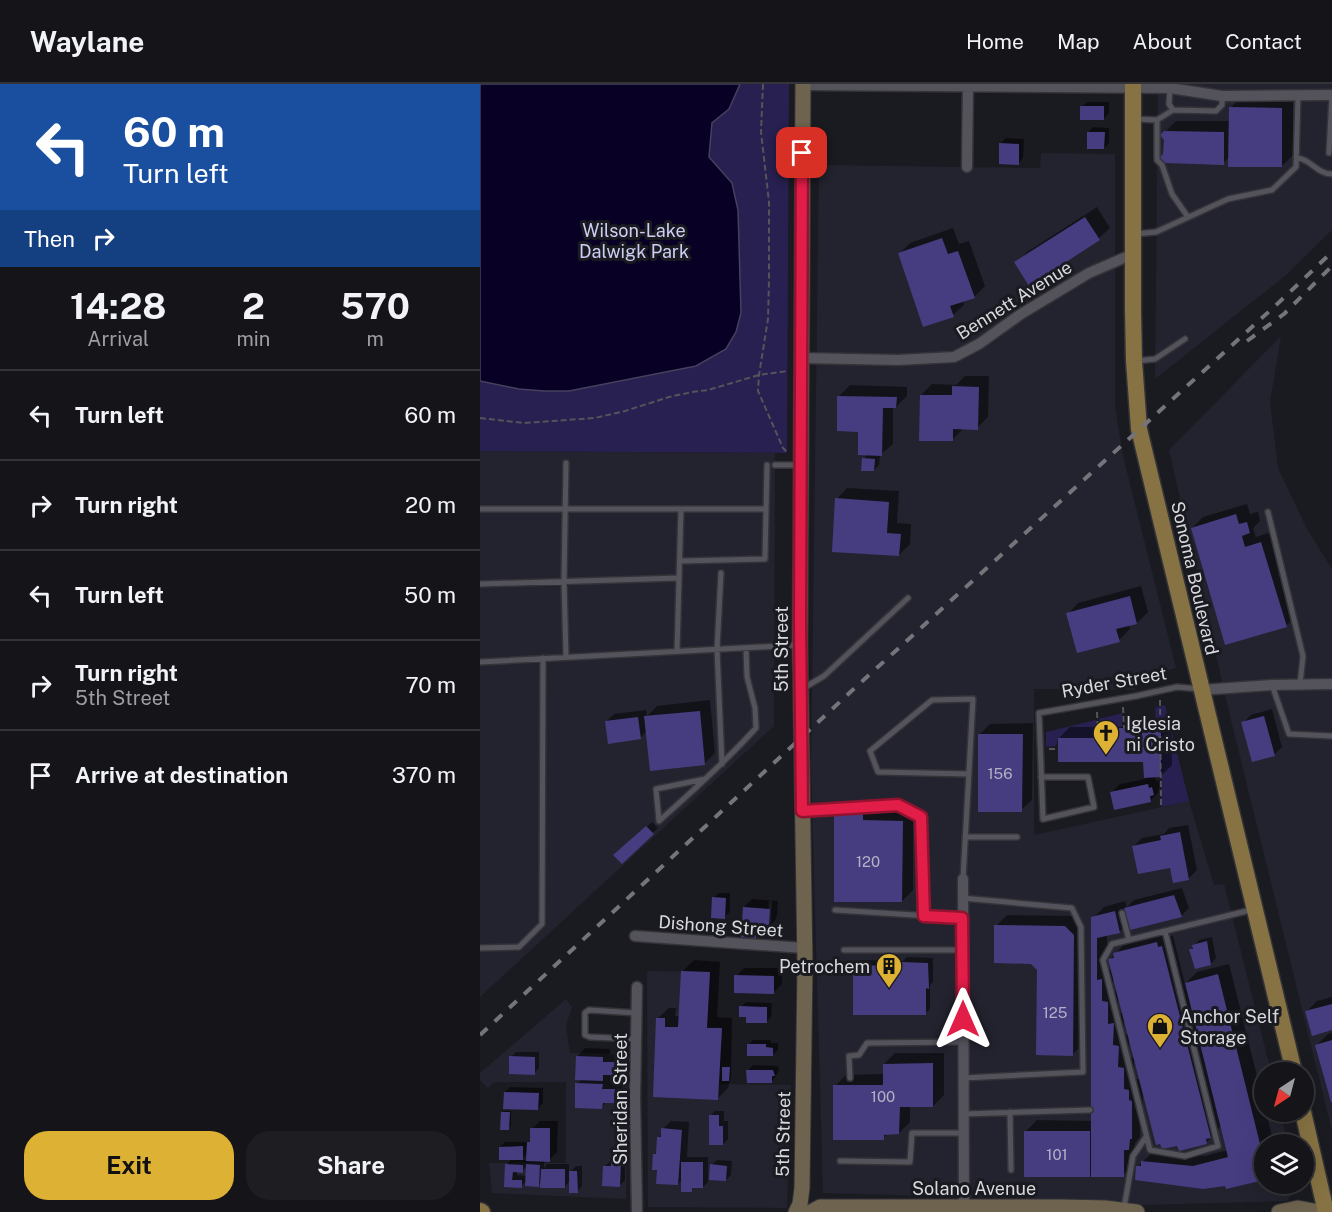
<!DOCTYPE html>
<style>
body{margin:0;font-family:"Public Sans",sans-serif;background:#1d1d22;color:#f1f3f6;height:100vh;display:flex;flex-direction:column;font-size:22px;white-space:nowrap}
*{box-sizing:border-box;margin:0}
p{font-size:20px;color:#9d9ea2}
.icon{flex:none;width:33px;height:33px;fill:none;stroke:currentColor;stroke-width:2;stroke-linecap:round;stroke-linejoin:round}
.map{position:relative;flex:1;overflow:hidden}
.sheet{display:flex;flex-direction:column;background:#141419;width:480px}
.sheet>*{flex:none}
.guide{background:#1a4fa0;color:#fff;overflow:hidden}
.needle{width:39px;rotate:216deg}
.tools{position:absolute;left:774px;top:978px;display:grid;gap:12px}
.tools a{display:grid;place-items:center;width:60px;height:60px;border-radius:50%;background:#141419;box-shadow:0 6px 24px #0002,0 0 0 2px #333338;font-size:30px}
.pin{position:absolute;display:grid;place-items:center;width:51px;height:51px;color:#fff;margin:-26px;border-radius:12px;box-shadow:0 3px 9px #0006}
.me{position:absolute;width:66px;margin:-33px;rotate:0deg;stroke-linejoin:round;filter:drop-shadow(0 0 4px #0008)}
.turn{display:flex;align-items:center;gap:21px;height:126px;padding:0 24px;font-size:27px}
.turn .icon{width:78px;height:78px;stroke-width:2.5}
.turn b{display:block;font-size:42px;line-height:51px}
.then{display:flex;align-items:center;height:57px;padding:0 24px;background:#0003;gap:12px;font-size:22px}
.eta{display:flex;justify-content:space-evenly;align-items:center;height:102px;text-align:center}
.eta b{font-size:36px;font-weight:700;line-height:42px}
.button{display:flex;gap:12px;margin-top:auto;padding:12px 24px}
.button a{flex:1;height:69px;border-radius:24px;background:#ddb133;color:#111;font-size:24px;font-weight:700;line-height:69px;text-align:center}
.button a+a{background:#1d1d22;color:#f1f3f6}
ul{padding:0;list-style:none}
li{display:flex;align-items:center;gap:18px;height:90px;padding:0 24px;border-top:2px solid #333338}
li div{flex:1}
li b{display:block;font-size:22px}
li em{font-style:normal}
header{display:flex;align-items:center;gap:36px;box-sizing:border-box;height:84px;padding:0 30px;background:#141419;border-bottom:2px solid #333338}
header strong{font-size:28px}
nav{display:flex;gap:33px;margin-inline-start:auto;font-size:21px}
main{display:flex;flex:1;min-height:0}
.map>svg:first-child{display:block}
.built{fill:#23232f}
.green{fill:#272050}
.water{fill:#080025;stroke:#46415c;stroke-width:1.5}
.shadow{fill:#0007;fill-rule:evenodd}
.building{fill:#463d81}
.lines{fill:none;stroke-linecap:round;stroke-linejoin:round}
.lane-casing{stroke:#333338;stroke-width:8}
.street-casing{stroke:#333338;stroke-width:13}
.secondary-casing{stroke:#333338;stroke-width:17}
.primary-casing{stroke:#333338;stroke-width:19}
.path{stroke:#54545a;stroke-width:2;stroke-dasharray:6 3;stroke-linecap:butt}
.lane{stroke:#54535c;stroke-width:5}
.street{stroke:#54535c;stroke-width:10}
.secondary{stroke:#6d634f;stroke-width:15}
.primary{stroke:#867242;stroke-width:16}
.rail{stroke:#74747a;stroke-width:4;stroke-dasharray:10 10;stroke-linecap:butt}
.route-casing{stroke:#92132f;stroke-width:15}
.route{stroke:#e11d48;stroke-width:10}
.labels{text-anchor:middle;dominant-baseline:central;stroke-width:6;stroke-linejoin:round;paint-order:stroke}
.number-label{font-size:15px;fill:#b4b1c6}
.park-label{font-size:18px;fill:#cecdf5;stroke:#1a1a21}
.street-label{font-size:18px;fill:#d8d8dd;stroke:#1a1a21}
.poi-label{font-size:18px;fill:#d8d8dd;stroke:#1a1a21;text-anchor:start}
</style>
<header>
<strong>Waylane</strong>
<nav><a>Home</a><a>Map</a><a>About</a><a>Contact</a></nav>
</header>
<main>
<section class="sheet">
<div class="guide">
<div class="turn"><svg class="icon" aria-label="left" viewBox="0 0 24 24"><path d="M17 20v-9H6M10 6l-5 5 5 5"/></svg><div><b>60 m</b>Turn left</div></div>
<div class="then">Then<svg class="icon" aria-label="right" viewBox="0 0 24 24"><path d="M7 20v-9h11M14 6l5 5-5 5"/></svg></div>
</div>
<div class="eta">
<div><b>14:28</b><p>Arrival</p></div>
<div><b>2</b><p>min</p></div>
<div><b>570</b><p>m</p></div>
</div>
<ul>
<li><svg class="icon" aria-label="left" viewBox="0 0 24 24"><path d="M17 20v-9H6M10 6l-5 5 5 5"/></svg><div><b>Turn left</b></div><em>60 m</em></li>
<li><svg class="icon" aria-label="right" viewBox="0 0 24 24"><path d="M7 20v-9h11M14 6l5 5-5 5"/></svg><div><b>Turn right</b></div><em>20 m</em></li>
<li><svg class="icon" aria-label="left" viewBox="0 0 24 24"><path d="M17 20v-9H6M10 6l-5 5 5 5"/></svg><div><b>Turn left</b></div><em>50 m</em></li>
<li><svg class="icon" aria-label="right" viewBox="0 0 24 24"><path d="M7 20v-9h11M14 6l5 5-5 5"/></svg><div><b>Turn right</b><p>5th Street</p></div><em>70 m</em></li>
<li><svg class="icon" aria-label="arrive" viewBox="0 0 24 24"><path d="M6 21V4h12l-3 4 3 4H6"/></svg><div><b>Arrive at destination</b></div><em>370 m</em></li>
</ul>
<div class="button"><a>Exit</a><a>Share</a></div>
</section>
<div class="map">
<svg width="852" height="1128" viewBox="0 0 852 1128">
<rect width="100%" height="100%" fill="#1a1a21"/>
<path class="built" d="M678,0H852V146L805,192L675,295Z
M561,69L635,70V322L643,372L696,584L652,596L655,606L554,605V751L709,717L734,801L744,800L791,988H784V1028H800L808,1060H784V1100H818L807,1117L661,1121L626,1117L343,1109L331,683L339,81L560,84Z
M801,252L790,318L798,384L827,445L852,485V1047L750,632L689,366Z
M0,367L295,369L294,642L0,913Z
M167,887L230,888L227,943L242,944L239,1000L311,1001L307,1124L168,1123Z
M86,915L92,923L86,942L90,969L148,970L146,1115L12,1109L9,1079H86V998H21L13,999L8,1004L0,996V989Z"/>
<path class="green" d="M0,0H309L307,369L0,367Z
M685,621L709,717L681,723L682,644H676L675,624Z
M642,629V644H639V654H620L619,635Z
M616,636V654H578L576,662L566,663V648Z"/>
<path class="water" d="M0,0H260L249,25L232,39L229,73L252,99L258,126L261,229L256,248L246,265L216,282L89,307H64L39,305L0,297Z"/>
<path class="shadow" d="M761,13L813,14V71L802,82L750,72L743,79L685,70V55L682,51L696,37H750V24Z
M607,18H629V29L624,34L602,23Z
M613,43L629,44V59L624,64L608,49Z
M526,54L544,55L543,74L538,80L521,59Z
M617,123L630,144L619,154L550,200L536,179L547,168Z
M473,144L479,160L489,157L505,202L494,213L483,216L484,221L473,231L420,169L430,159Z
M485,292H509L508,333L497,344H484L472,356L441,311L452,300L476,301Z
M370,301L427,303V312L416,323H413V360L400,371L399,381L394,386L383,375L388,370L380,346L359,312Z
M367,404L419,407L417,439L431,440L430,460L419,471L357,415Z
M767,420L770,430L778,428L780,437L773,444L776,453L792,448L817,531L806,542L712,444L723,433Z
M661,502L668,528L657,539L649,541L650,545L639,556L588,530L598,519Z
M230,616L235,669L224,680L167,647L160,654L126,638L134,630L166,626L167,632L177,622Z
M792,625L802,663L794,671L763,639L771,631Z
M651,634H691L692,681L681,692H675L676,697L680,696L681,702L678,705L679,708L671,716L632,708L640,700L665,695V676L579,654L590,643H642Z
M553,639L552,716L541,726L499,651L510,640Z
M393,717L394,725L433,726V806L422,817L355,729L366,718Z
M172,738L178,744L142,778L141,766Z
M708,741L717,786L709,794L654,762L662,754L684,750L689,744Z
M702,804L709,824L701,832L649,838L640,847L627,850V885H632L630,876L646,858L688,848L689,852H693L705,900L717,888L749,880L794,1060H784V1094L747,1103V1100L657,1083L674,1067L725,1072L748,1066L742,1041L726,1059L663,1009L662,1043L660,1045V1053L655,1059L654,1080L643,1091H546V1047L557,1036L612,1037L613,834L624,823L645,817L647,823L654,816ZM633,892L638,907H633ZM638,913L643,929H638ZM644,934L649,951L643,950ZM649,955L655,974L648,973ZM654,976L660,995H654Z
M239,809H250V828L244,833L233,814Z
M272,815L298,817L297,832L294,838L275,853L264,823ZM289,817H292L291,839H288Z
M527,831L597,832L604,840V959L593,970L558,885L516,842Z
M732,853L736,874L731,880L716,883L711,866L719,856Z
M427,873L453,874V898L450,901V925L445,930L374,882L380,876L423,877Z
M214,876L240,878L237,933L252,934L251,993L248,1004L237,1015L178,934L189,924H196L195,932H200L203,887Z
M264,884H302V900L294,908L256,892Z
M852,913V944L826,928L837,917Z
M266,918L292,919L291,933L286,938L268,932L261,923Z
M852,949V1012L837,961L848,950Z
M273,956H291V959H298V966L292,971L268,961Z
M105,964L130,965V970L142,971V982L134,990H130V998H142V1009L134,1017H128L122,1023L97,1000L102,995L97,973Z
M36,968H59V984L54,989L31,973Z
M415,969H464V1011L453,1022H430V1038L419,1049H409L403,1054L355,1002L366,991L404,990V980Z
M273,981L298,982L299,986L296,992L291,998L268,987Z
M30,1003L63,1004V1019L58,1024L25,1008Z
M24,1027H31V1042L29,1044L22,1029Z
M235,1027H244V1037H248V1055L243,1060L230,1032Z
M60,1037H78L77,1068L69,1076H64V1084L67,1080H89V1089L96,1082H102V1102L97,1108L91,1096L84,1103L62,1097L58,1101L47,1097L41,1102H26V1081L32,1075L20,1063L25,1058H49L52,1055V1045ZM48,1069V1076H41ZM47,1082V1092L37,1091V1087H42Z
M191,1037L209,1038L207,1073H228V1098L223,1103H215L211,1106L203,1095L198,1100L178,1084L174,1071L178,1067L179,1053L182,1050L183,1045Z
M137,1072H145V1096L140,1101L124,1083Z
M237,1076L252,1077L251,1091L246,1096L231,1081Z"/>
<path class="building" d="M600,22H624V36H600Z
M749,23L802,24V83H748Z
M684,47L744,48V81L684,79L681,77L680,73L683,70L684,56L680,51Z
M607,48H625L624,65H607Z
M519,59L539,60V81L519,80Z
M605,133L620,156L549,202L534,178Z
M462,154L468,170L478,167L495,214L470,222L474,233L443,243L418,169Z
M472,302L499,303L498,346L473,345V357H439L440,311H472Z
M357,312L417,313L416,324H403L402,372L378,371V348L357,347Z
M382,374L395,375L394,387H381Z
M355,414L409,418L407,449L421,450L419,472L352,468Z
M756,430L759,440L767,438L770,449L762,452L765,463L781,458L807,543L745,561L711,444Z
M650,512L657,540L636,545L640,558L597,569L586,529Z
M220,627L225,681L170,687L164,632Z
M784,632L795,672L772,678L761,638Z
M158,633L161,655L128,660L125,637Z
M639,644H681V693L664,694L663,678H578V654H639Z
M498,650H543L542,728H498Z
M668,700L669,704L672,703L674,711L670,712L671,718L634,726L630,708Z
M354,728H383V736L423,737L422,818H354Z
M166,742L174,750L142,780L133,771Z
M700,748L709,796L693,799L690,784L658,790L652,762L681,756L680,752Z
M694,811L702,833L650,846L644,824Z
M232,813L246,814L245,835L231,834Z
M263,823L290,825L289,842L286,841V847L276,846V855L261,853Z
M635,827L640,849L617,854V896L622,895V917L628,918V940L634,939L633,961L639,962L638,983L644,984V1005L649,1006V1016L652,1017V1055H650L649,1066H644V1093H611V833Z
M514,841L585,842L594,851L593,972L556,971L557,886L551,880L514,879Z
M727,857L731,881L715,885L709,865H713L712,861Z
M677,858L678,863L682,862L731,1054L726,1055L727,1060L699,1067L697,1062L682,1065L680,1060L676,1061L628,875L634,874L633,869Z
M421,878L448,879L449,905L446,904V931H373V881L421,882Z
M201,887L230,888L227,944H242L238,1016L173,1013L176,934H185V943H198Z
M738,890L784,1076V1096L746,1105L745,1102L723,1105L655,1096L656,1082H661V1077L713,1082L748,1073L705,899Z
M254,891L294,892V910L254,909Z
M852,920V946L832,952L825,927Z
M259,922L287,923V939H266V933H259Z
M852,956V1018H851L835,961Z
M267,960H286V963L293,964V972H267Z
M29,972L55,973V991L29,990Z
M96,972L123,973V978H135V991H123V997L95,996Z
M453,979V1023H420L419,1050L404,1051V1056H353V1001H403V980Z
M242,983H250L249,997H242Z
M266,986H293L295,992H292V999H267Z
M95,999L123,1000L122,1005H135L134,1019H123L122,1025L95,1024Z
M24,1008L59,1009L58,1026L23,1025Z
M21,1028H30L29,1046H20Z
M229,1031H239V1042H243V1061H229Z
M50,1044H70V1078L46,1077L47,1058H50Z
M181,1044L202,1046L198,1101L176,1100L177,1086H172L173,1070H176L177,1053H181Z
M544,1047H610V1093H544Z
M43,1062V1076H19V1063Z
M131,1077H141L140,1103L122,1102L123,1082H131Z
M201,1078H223V1104H212V1108H201Z
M25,1080L43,1081V1089L33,1088L32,1096H42V1104L24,1103Z
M46,1080L60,1081L59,1103L45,1102Z
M230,1080L247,1082L246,1097L229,1096Z
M61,1085H85V1104H60Z
M89,1087H97L98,1109H89Z"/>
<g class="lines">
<g class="lane-casing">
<path id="lane" d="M690,4L689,20L693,26L736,27L742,21V12
M655,35L677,36L693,26
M677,36V76L682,81L692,110L708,133
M849,69L852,11
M817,74C831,75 837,90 852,90
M655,150L676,148L748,115L792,106L816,83L818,11
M655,277L675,275L705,255
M86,379L84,497L86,573
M295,381H319
M0,425H286
M788,428L823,572L820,600
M200,477L285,475L287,381
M241,489L237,565L242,680
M0,500L199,494
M197,567L201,425
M0,578L318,561
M792,601L809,650L852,652
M322,605L344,592L428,514
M561,693H608L614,723L563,735L559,629L656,612L697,603L720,605
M225,695L176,705L179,737C213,707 246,677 276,644L275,624L267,593L266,564
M323,727L418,721L441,733L444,832
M485,753H537
M483,795L493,615L452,616L390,667L398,688L489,690
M482,814L592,824L601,843L603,988L483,994
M355,826L482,834
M642,829L649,856
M685,847L738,1062L705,1072L670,1066L623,876L632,860L771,826
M0,864L39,863L62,840L63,574
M364,866H483
M156,955L110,953L105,951V929L109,926L157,929
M370,994L369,972L379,971L387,959L483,958
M530,1028L531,1086
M483,1030L610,1026
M360,1077L430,1078L432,1049H483
M644,1124L653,1072L666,1053"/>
</g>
<g class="street-casing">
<path id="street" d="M322,1L690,4L742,12L852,11
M487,83L488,0
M321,274L418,276L474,273L499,260L541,230L609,189L653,170
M721,606L792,601L852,600
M483,795L484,1128
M155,852L324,864
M157,1128L155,1013L157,903"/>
</g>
<g class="secondary-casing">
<path id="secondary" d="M316,1128L320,1120L322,1104L325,881L320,561L323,0
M331,1128L340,1123H581L625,1124L657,1128
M799,1128L818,1124L839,1128"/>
</g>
<g class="primary-casing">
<path id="primary" d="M653,0V227L654,277L659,345L814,988
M823,1028L846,1128
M0,1127L2,1128"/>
</g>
<path class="path" d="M283,0L281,48L289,118V196L288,235L279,291L278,307L303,364L308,369
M0,334L44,339L115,334L145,327L189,313L212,308L228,306L279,291L308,287
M680,616L681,723
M643,623L644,644
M617,628L618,654
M569,665H578"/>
<use href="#lane" class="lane"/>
<use href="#street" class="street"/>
<use href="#secondary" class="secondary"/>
<use href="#primary" class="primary"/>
<path class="rail" d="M767,257L804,230L852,182
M0,951L377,602L794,223L852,168"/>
</g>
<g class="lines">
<g class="route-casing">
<path id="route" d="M322,69L320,539L322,727L418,721L441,733L444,832L482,834L483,935"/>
</g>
<use href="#route" class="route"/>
</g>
<defs>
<g id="church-pin" transform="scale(1.35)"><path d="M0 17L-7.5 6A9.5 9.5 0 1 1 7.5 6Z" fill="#ddb133" stroke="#1a1a21"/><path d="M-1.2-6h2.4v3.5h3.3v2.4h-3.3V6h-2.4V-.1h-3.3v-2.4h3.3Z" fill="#111"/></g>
<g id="building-pin" transform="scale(1.35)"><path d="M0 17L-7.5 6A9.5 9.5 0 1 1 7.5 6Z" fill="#ddb133" stroke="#1a1a21"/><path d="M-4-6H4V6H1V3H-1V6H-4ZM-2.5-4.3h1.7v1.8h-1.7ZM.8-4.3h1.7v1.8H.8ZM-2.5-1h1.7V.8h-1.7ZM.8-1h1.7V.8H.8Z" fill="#111"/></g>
<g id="shop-pin" transform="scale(1.35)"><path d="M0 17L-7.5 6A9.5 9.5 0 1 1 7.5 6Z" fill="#ddb133" stroke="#1a1a21"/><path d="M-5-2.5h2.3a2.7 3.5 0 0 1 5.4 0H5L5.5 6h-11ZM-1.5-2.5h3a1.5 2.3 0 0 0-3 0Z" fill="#111"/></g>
</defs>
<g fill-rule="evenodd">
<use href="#church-pin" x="626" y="649"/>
<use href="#building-pin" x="409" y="882"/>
<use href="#shop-pin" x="680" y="942"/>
</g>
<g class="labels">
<g class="number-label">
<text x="520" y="689">156</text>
<text x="388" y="777">120</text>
<text x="575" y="928">125</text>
<text x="403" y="1012">100</text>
<text x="577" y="1070">101</text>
</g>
<g class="park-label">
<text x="154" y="146">Wilson-Lake<tspan x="154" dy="21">Dalwigk Park</tspan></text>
</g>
<g class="street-label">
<text transform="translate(534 216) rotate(-32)">Bennett Avenue</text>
<text transform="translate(715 494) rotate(77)">Sonoma Boulevard</text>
<text transform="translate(301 565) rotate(-90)">5th Street</text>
<text transform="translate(634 598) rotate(-10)">Ryder Street</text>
<text transform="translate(241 842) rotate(4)">Dishong Street</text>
<text transform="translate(140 1015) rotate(-90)">Sheridan Street</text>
<text transform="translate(303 1050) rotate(-89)">5th Street</text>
<text x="494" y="1104">Solano Avenue</text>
</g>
<g class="poi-label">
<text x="646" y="639">Iglesia<tspan x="646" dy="21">ni Cristo</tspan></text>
<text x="390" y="882" text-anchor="end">Petrochem</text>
<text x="700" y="932">Anchor Self<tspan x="700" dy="21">Storage</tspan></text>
</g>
</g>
</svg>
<div class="tools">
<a><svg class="needle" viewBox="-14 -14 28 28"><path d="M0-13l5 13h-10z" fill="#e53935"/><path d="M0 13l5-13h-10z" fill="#9d9ea2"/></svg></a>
<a><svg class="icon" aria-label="layers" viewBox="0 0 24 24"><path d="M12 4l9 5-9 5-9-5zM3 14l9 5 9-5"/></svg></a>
</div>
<div class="pin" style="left:322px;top:69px;background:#d93025"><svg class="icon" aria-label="arrive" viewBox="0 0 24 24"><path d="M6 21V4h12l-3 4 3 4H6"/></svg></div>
<svg class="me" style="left:483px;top:935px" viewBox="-20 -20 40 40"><path d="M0-17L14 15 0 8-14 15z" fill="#e11d48" stroke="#fff" stroke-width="4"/></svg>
</div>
</main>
